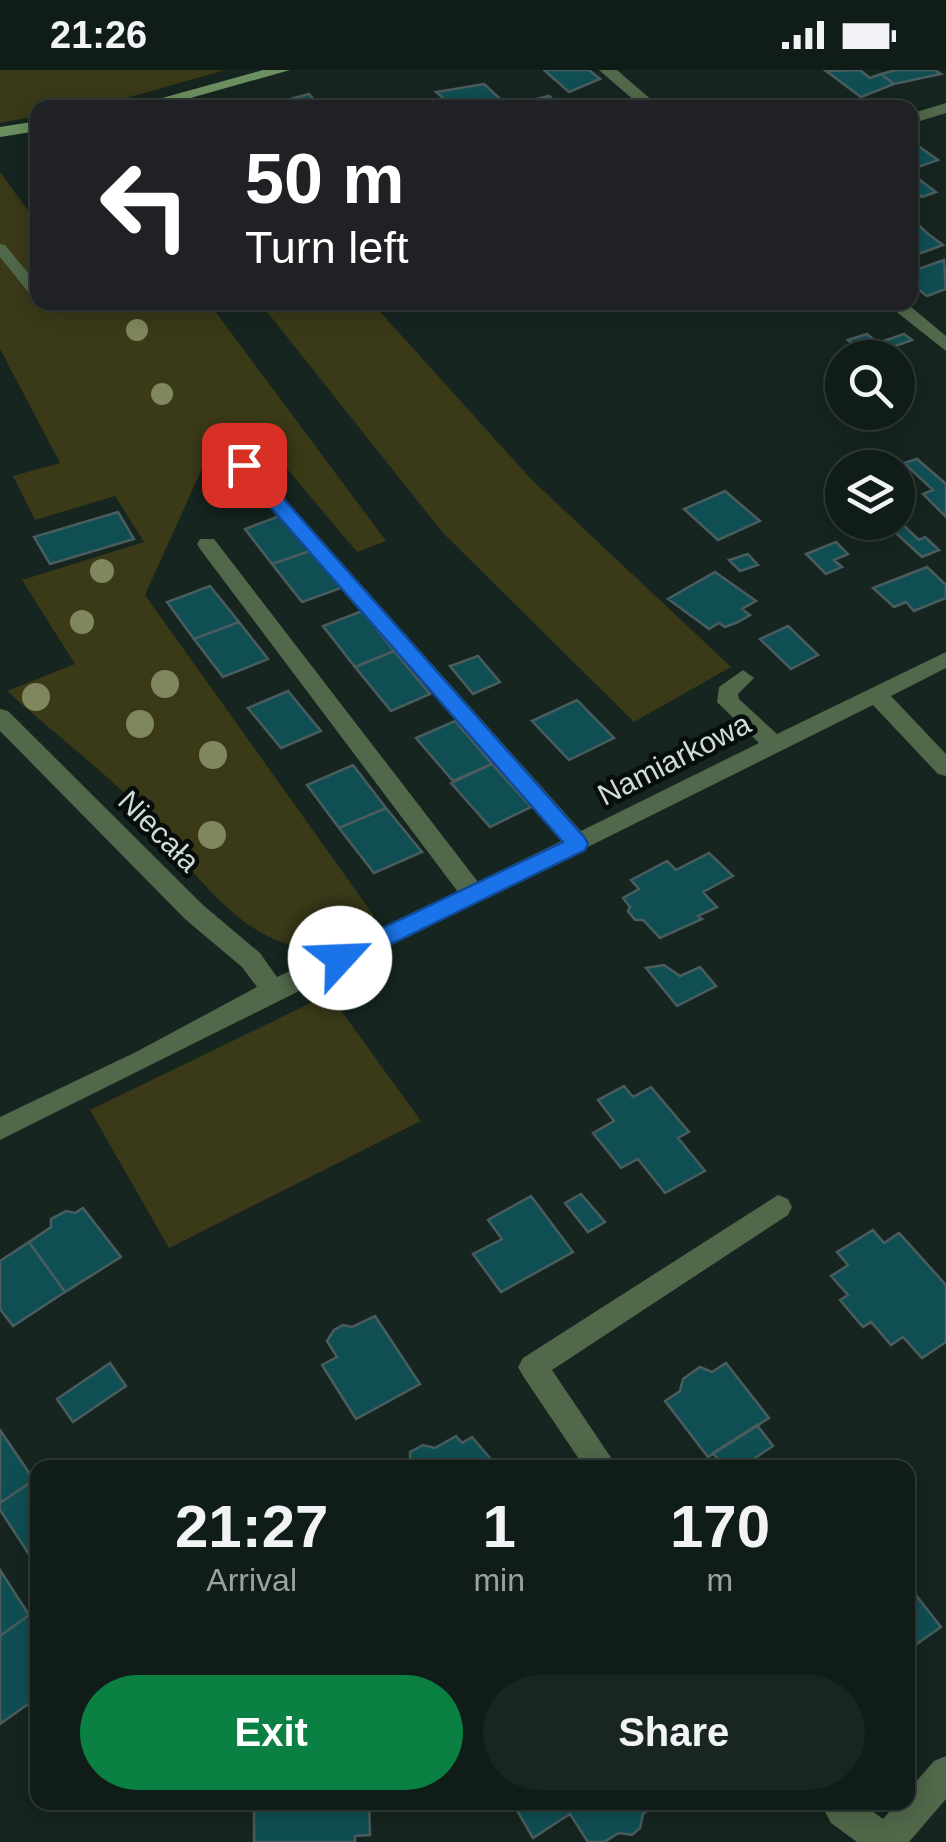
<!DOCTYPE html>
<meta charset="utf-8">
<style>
body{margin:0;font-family:Helvetica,sans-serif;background:#192521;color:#f1f3f6;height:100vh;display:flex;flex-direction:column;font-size:38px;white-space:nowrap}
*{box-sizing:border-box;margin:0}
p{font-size:32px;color:#9ca1a2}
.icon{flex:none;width:55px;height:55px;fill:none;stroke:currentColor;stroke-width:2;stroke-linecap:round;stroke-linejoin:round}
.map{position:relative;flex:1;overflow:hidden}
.drawer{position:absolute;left:30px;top:1390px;width:885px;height:350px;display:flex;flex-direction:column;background:#101c18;border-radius:20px;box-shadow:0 5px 25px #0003,0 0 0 2px #303a37}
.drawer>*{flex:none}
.guide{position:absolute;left:30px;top:30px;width:888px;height:210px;border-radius:20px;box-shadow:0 5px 25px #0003,0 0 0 2px #303a37;background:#202124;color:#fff;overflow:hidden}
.tools{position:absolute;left:825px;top:270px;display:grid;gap:20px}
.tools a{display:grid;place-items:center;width:90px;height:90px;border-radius:50%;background:#101c18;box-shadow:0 5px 25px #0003,0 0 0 2px #303a37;font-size:50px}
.pin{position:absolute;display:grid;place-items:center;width:85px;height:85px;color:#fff;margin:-42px;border-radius:20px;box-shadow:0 5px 15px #0006}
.me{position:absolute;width:110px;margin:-55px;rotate:65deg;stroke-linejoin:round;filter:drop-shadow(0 0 8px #0008)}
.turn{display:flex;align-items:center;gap:35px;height:210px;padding:0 50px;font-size:45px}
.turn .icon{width:130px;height:130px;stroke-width:2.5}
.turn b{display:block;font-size:70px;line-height:85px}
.eta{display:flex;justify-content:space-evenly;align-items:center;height:170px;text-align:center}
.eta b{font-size:60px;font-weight:800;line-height:70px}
.action{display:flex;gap:20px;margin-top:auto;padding:20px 50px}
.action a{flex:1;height:115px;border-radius:60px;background:#0b8043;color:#fff;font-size:40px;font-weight:800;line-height:115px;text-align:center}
.action a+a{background:#192521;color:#f1f3f6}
.status{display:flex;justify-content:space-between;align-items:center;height:70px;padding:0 50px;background:#101c18;direction:ltr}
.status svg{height:28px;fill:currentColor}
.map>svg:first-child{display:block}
.green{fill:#3a3918}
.building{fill:#0f4f53;stroke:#4a5c5e;stroke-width:2.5}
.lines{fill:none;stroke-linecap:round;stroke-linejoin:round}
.lane{fill:#51684a;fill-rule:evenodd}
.street{fill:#51684a;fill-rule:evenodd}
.secondary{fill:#6b9060;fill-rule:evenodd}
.tree{fill:#80865e}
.route{fill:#1a73e8;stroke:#114b97;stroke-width:2.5}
.labels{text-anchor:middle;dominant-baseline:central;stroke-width:9;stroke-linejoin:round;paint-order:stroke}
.street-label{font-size:30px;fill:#d0dad6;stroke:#070d0a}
</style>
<div class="status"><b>21:26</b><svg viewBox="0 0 49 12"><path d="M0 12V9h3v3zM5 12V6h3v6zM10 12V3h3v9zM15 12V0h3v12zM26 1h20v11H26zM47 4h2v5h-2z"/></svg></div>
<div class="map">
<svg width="946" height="1772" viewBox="0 0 946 1772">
<rect width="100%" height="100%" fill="#162520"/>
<path class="green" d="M0,0H225L99,36L38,38L37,46L0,53Z
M0,102L37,153L38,232L209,233L386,471L357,482L256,362L209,383L145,525L374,846L314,879C228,874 177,771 118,717C82,684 43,654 7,621L75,594L22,510L144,472L115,426L35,450L13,406L60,393L0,279Z
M260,233H372L532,410L731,597L634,652L443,463Z
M329,924L421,1051L169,1178L90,1040Z"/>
<path class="building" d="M544,0H589L600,9L569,22Z
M860,0L870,8L881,4L894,14L861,27L826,1Z
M896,0H935L941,4L894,14L881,4Z
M484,14L509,37L464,38L458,32L450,34L436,22Z
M309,24L318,34L281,38L276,33Z
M549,26L562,38L517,34Z
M910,71H911L938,90L910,100Z
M916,107L936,122L922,127L910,118V110Z
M913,150L927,163L943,175L910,187Z
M944,190L946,219L927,226L910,213V202Z
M867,264L878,273L904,264L912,270L867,286L848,270Z
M917,389L946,414V447L923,424L933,420L904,393Z
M725,421L760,451L718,470L684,439Z
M118,442L134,469L50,494L34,467Z
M282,445L310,481L272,494L245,459Z
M898,450L919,470L925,467L939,480L922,487L884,452Z
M836,472L848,484L834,490L842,497L826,504L806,484Z
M310,481L341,518L302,532L272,494Z
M748,484L758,495L740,501L729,490Z
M927,497L946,515V528L914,541L906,532L894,537L873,518Z
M715,502L756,531L742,539L750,545L738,552L725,557L719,553L709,559L668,529Z
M210,516L239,552L194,569L167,532Z
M362,541L394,581L355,597L323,556Z
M239,552L268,589L223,607L194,569Z
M788,556L818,585L791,599L760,569Z
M394,581L430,624L391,641L355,597Z
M478,586L500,612L473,624L450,596Z
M288,621L321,661L281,678L248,638Z
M577,630L614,668L569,690L532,651Z
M455,651L492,694L453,711L416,668Z
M492,694L531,737L490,757L451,713Z
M353,695L386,738L339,758L307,715Z
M386,738L422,782L374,803L339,758Z
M709,783L733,806L703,822L717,837L698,846L702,849L660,868L643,850H635L628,841L630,837L623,828L639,819L631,810L667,791L676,800Z
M664,895L680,906L700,897L716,916L677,936L646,898Z
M624,1016L633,1027L651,1017L689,1062L678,1068L705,1101L665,1123L638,1089L621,1098L593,1063L614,1051L598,1030Z
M581,1124L605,1152L588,1162L565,1133Z
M531,1126L573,1182L501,1222L473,1184L502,1169L488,1150Z
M83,1138L121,1187L65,1222L29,1172L51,1157V1149L66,1141L75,1143Z
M873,1160L884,1173L899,1163L946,1215V1272L922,1288L903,1267L891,1275L871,1252L863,1257L840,1230L848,1225L831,1206L848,1195L837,1182Z
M29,1172L65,1222L13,1256L0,1239V1191Z
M375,1246L420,1314L356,1349L322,1295L337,1287L327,1271L334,1260L343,1255L352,1257Z
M110,1293L126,1316L73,1352L57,1329Z
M726,1293L769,1348L708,1387L665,1331L680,1321L683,1309L700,1297L712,1302Z
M757,1355L773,1376L740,1398H724L713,1383Z
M0,1360L34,1410L0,1433Z
M456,1366L462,1373L472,1367L496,1395L410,1398V1382L423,1375L435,1378Z
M34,1410L38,1414V1498L0,1440V1433Z
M0,1500L29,1545L0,1566Z
M908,1515L941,1557L908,1580Z
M29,1545L38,1558V1627L0,1654V1566Z
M254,1732H369L370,1765L355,1766V1772H254Z
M512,1732H660L643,1744L640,1758L632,1765L619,1763L604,1772H588L570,1744L533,1768Z"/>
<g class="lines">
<path class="lane" d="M0,174L5,175L38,215V229L33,228L0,187Z"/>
<path class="street" d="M599,0H617L661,38H643Z
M946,33V43L910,54V44Z
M884,232H905L946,266V281Z
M244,389L251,391L581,761L759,673L717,632L719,617L743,600L754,608L738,624L739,629L777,664L946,582V598L891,626L946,684V706L938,704L873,635L0,1070V1047L136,982L257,917L242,897L185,849L0,661V639L8,641L203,835L260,883L277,907L458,822L200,479L197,474L200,469H214L478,812L561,771L237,399V391Z
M778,1125L788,1129L792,1137L788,1145L552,1300L618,1398H585L523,1306L518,1297L523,1288Z
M946,1686V1729L909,1772H857L831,1753L820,1732H860L883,1749L898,1732H908V1721L934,1691Z"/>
<path class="secondary" d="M263,0H290L155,38H126Z
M38,51V61L0,67V57Z"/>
</g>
<g class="tree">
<circle cx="137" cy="260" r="11"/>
<circle cx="162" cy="324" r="11"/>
<circle cx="102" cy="501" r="12"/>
<circle cx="82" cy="552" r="12"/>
<circle cx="165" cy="614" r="14"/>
<circle cx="36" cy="627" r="14"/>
<circle cx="140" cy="654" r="14"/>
<circle cx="213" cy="685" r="14"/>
<circle cx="212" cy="765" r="14"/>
</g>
<path class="route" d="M244,389L250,391L585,768L588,774L585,780L348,895H332L329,888L332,882L563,772L237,399L235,395Z"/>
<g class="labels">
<g class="street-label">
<text transform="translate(674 689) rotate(-27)">Namiarkowa</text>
<text transform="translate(159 761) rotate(45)">Niecała</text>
</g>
</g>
</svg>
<div class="tools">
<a><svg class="icon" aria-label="search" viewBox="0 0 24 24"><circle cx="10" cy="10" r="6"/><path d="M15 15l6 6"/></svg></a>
<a><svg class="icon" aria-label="layers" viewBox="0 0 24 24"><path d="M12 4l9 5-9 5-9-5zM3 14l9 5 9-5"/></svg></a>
</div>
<div class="pin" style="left:244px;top:395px;background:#d93025"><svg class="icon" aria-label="arrive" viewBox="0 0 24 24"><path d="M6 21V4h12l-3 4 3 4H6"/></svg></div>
<svg class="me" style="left:340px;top:888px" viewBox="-20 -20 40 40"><circle r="19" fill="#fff"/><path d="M0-13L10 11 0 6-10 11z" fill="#1a73e8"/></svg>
<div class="guide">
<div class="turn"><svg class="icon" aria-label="left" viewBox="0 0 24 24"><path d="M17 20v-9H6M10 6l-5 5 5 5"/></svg><div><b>50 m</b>Turn left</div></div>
</div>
<section class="drawer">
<div class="eta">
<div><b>21:27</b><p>Arrival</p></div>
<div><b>1</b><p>min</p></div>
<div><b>170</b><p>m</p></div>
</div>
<div class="action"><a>Exit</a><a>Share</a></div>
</section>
</div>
